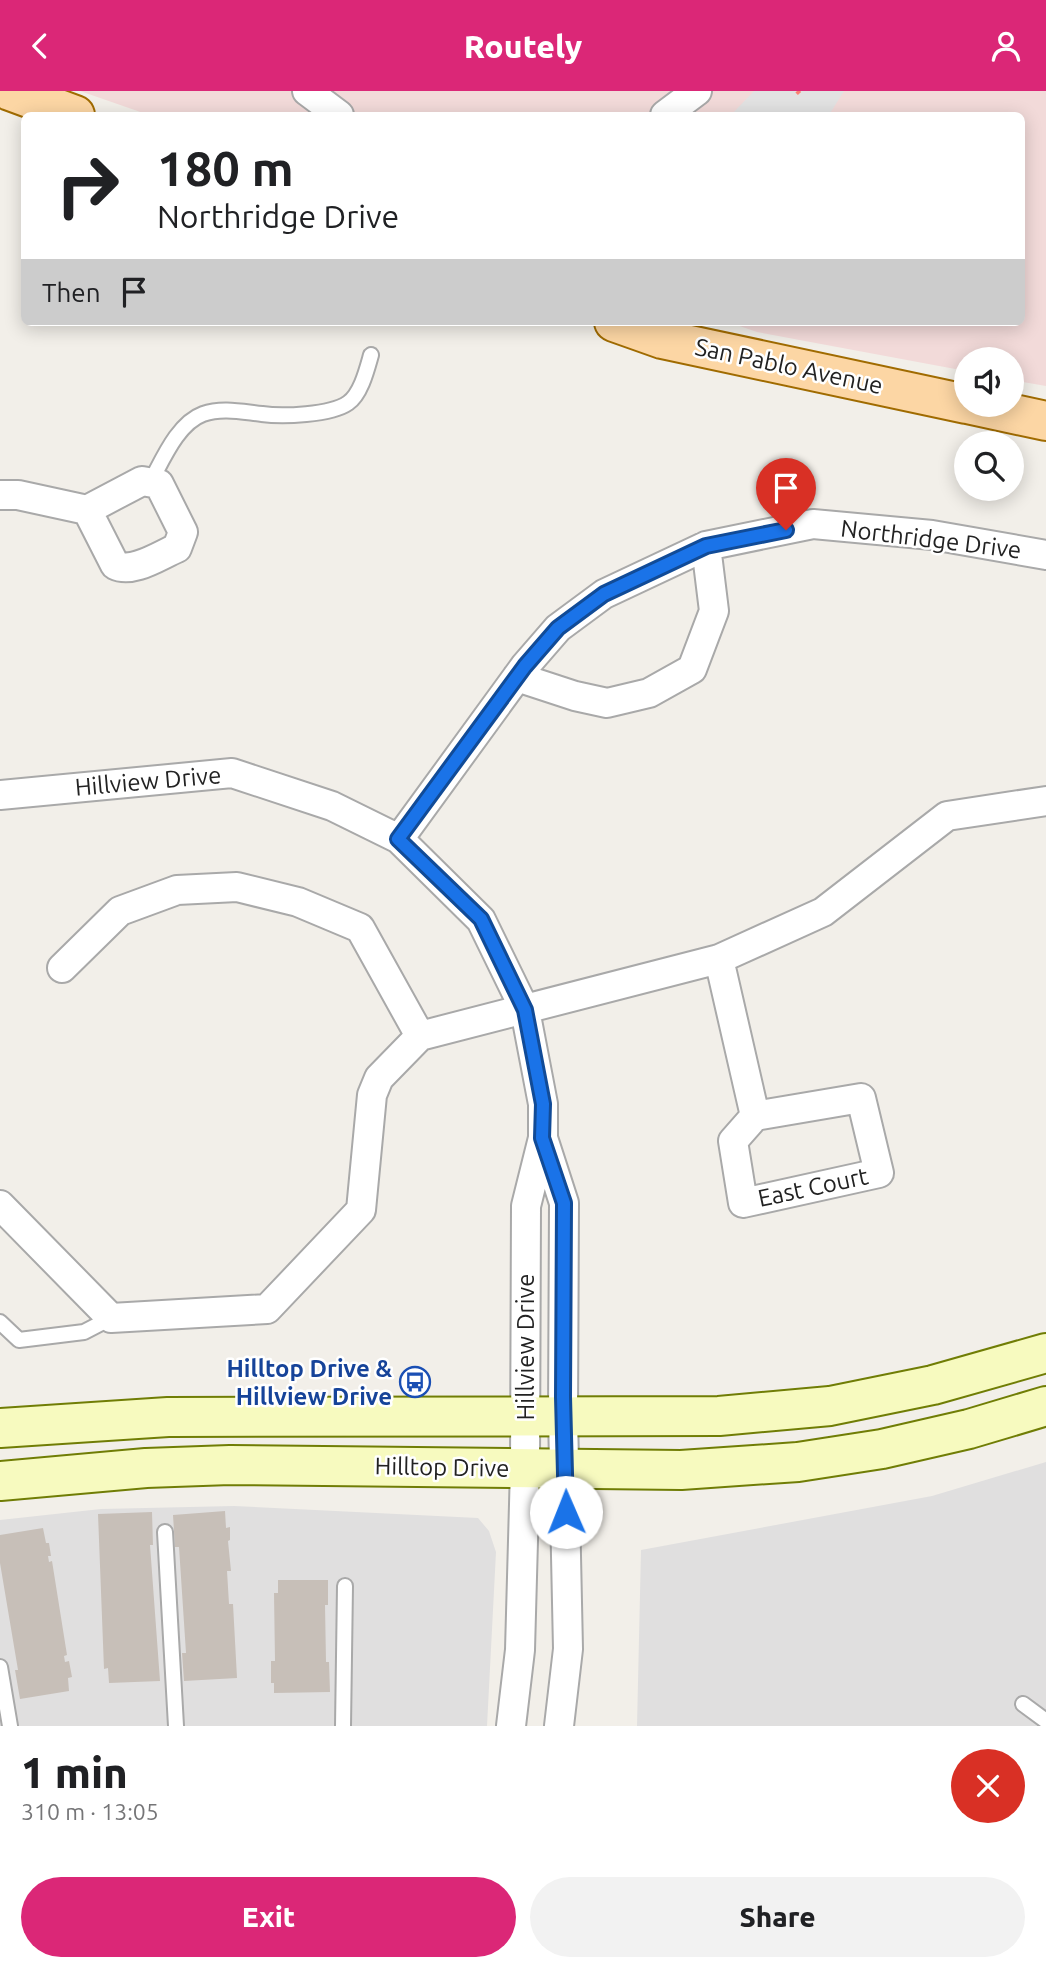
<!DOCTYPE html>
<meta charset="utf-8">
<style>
body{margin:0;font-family:Ubuntu,sans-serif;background:#f2f2f2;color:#202124;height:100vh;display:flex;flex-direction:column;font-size:26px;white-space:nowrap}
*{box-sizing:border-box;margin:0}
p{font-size:23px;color:#757577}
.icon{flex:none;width:38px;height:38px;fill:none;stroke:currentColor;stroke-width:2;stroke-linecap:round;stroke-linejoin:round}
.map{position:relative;height:1635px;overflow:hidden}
.drawer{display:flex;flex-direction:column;background:#fff;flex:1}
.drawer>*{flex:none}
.top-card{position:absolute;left:21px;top:21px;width:1004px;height:214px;border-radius:10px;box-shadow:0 4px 18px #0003;background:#fff;color:#202124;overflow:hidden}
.tools{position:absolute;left:954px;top:256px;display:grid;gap:14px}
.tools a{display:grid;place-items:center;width:70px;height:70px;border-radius:50%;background:#fff;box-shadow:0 4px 18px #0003;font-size:35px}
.pin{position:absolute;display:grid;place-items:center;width:60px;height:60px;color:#fff;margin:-72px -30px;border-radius:50% 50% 50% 0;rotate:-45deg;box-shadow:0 0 7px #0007}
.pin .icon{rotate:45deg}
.me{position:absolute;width:77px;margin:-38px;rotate:359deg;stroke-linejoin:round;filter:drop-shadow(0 0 5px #0008)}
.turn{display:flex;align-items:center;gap:24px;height:147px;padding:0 21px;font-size:32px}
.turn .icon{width:91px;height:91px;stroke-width:2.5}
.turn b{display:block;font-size:49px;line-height:60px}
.then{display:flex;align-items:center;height:66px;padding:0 21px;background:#0003;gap:14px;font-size:26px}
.round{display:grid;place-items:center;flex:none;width:74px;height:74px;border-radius:37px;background:#f2f2f2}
.summary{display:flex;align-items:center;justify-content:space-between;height:119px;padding:0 21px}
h1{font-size:42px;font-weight:800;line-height:52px}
.primary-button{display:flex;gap:14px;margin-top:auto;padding:14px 21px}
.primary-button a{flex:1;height:80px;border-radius:42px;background:#db2777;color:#fff;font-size:28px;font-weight:800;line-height:80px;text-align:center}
.primary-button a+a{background:#f2f2f2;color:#202124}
header{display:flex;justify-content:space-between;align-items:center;height:91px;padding:0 21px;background:#db2777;color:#fff;font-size:32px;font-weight:800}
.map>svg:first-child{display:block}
.residential{fill:#e0dfdf}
.commercial{fill:#f2dad9}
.parking{fill:#e2e2e2}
.building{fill:#c7bfb8}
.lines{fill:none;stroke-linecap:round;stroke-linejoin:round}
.service-casing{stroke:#a9a9a9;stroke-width:18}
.minor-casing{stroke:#a9a9a9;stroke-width:32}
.secondary-casing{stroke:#707d05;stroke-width:42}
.primary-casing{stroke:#a06b00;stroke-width:42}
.path{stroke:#fa8072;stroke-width:4.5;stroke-dasharray:3.5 3.5;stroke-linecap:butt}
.service{stroke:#fff;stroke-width:14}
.minor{stroke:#fff;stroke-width:28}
.secondary{stroke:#f7fabf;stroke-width:38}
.primary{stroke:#fcd6a4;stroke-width:38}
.route-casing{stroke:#114b97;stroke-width:18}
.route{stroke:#1a73e8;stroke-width:12}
.labels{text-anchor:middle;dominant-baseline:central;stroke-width:5;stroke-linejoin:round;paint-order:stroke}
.street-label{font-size:24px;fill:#222;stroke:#fff}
.transit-label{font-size:24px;font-weight:bold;fill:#164399;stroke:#fff;text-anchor:end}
</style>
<header><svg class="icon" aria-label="back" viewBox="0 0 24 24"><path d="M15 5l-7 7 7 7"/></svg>Routely<svg class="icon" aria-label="person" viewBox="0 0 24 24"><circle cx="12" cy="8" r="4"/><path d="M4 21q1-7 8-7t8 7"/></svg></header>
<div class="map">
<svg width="1046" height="1635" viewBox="0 0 1046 1635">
<rect width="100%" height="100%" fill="#f2efe9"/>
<path class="residential" d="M1046,1371V1635H637L641,1459L932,1405Z
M234,1415L478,1427L489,1440L496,1461L487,1635H0V1429L101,1418Z"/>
<path class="commercial" d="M80,0H1046V295L1012,289V268H966V280L757,241L728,231H1022V24H149Z"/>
<path class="parking" d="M754,0H844L829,24H731Z"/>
<path class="building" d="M225,1420L226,1437L230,1436V1449L228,1450L231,1480H227L229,1513H233L237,1587L184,1590L182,1562H186L179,1456H175L173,1424Z
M152,1421L153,1454H150L160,1590L109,1592L108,1577L104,1578L98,1423Z
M43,1437L46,1452H49L51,1465H48L49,1471L52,1470L67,1564L64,1565L65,1571L69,1570L72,1586L68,1587L69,1600L20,1608L15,1579H18L0,1472V1444Z
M278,1489H328V1514H325L326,1571H329L330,1601L274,1602V1592H271V1570H275L274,1502H278Z"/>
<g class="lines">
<g class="service-casing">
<path id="service" d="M151,390C163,368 178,332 203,323C222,316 243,321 262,323C282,326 331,324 348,312C361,303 367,278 371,264
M0,1231L19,1249L84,1241L111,1227
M165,1441L176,1635
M0,1576L10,1635
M1023,1613L1046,1630
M343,1635L345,1495"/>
</g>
<g class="minor-casing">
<path id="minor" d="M307,0L339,24
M665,24L697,0
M0,404H18L87,419L142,390L159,393L183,441L177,457C160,464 133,483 115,474L87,419
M517,586L575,605L607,612L649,602L692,578L714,520L706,455
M0,704L232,682L332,715L399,748L481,829L525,919L543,1013V1047L526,1115L525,1377L520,1559L511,1635
M399,748L525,575L558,537L604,503L706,455L813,433L932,444L1046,464
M719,868L755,1025L733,1050L743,1112L879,1082L861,1007L755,1025
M62,877L120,820L177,799L237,796L298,811L360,837L420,945
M543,1047L564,1112L563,1325L568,1558L559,1635
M0,1114L111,1227L267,1218L361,1119L372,1004L379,987L420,945L719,868L823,821L947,725L1046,710"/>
</g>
<g class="secondary-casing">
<path id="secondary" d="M0,1337L168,1326L719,1325L830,1315L933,1294L1046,1262
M0,1390L146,1377L230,1374L681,1379L798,1371L882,1358L969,1338L1046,1315"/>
</g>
<g class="primary-casing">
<path id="primary" d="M10,0L75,24
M614,231L662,248L966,313
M967,313L1046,330"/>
</g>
<path class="path" d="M797,0L800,3"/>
<use href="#service" class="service"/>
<use href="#minor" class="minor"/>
<use href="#secondary" class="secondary"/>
<use href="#primary" class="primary"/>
</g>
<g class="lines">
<g class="route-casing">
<path id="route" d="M566,1421L563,1306L564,1112L542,1047L543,1013L525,919L481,828L398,748L525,575L558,537L604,503L706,455L786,439"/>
</g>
<use href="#route" class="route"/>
</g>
<defs>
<g id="bus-ring" transform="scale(1.575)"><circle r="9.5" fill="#fff" stroke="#1a4fb4" stroke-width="1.5"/><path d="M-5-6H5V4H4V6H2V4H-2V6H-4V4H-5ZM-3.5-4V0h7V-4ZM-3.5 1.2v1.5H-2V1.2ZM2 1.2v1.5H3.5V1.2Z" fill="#1a4fb4"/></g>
</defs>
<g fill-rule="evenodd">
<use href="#bus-ring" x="415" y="1291"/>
</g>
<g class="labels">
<g class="street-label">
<text transform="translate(789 275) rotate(12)">San Pablo Avenue</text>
<text transform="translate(931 448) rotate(7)">Northridge Drive</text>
<text transform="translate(148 690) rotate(-5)">Hillview Drive</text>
<text transform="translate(813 1096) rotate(-12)">East Court</text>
<text transform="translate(525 1256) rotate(-90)">Hillview Drive</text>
<text transform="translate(442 1376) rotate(1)">Hilltop Drive</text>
</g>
<g class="transit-label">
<text x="392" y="1277">Hilltop Drive &amp;<tspan x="392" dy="28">Hillview Drive</tspan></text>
</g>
</g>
</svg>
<div class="tools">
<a><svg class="icon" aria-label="sound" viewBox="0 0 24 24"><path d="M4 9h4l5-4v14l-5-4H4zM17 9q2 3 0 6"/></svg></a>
<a><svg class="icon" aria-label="search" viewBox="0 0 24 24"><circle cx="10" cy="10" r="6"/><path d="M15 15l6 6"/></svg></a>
</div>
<div class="pin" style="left:786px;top:439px;background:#d93025"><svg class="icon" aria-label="arrive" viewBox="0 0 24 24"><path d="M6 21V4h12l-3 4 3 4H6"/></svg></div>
<svg class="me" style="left:566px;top:1421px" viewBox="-20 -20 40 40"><circle r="19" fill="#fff"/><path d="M0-13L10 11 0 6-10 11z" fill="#1a73e8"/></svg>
<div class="top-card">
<div class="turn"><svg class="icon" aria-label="right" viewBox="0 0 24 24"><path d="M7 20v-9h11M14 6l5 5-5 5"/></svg><div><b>180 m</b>Northridge Drive</div></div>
<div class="then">Then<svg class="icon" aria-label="arrive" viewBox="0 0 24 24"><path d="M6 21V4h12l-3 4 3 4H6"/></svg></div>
</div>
</div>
<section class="drawer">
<div class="summary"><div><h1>1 min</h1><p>310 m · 13:05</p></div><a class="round" style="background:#d93025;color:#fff"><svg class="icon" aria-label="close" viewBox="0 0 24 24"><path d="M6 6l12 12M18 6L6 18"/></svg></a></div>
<div class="primary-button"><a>Exit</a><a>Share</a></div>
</section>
